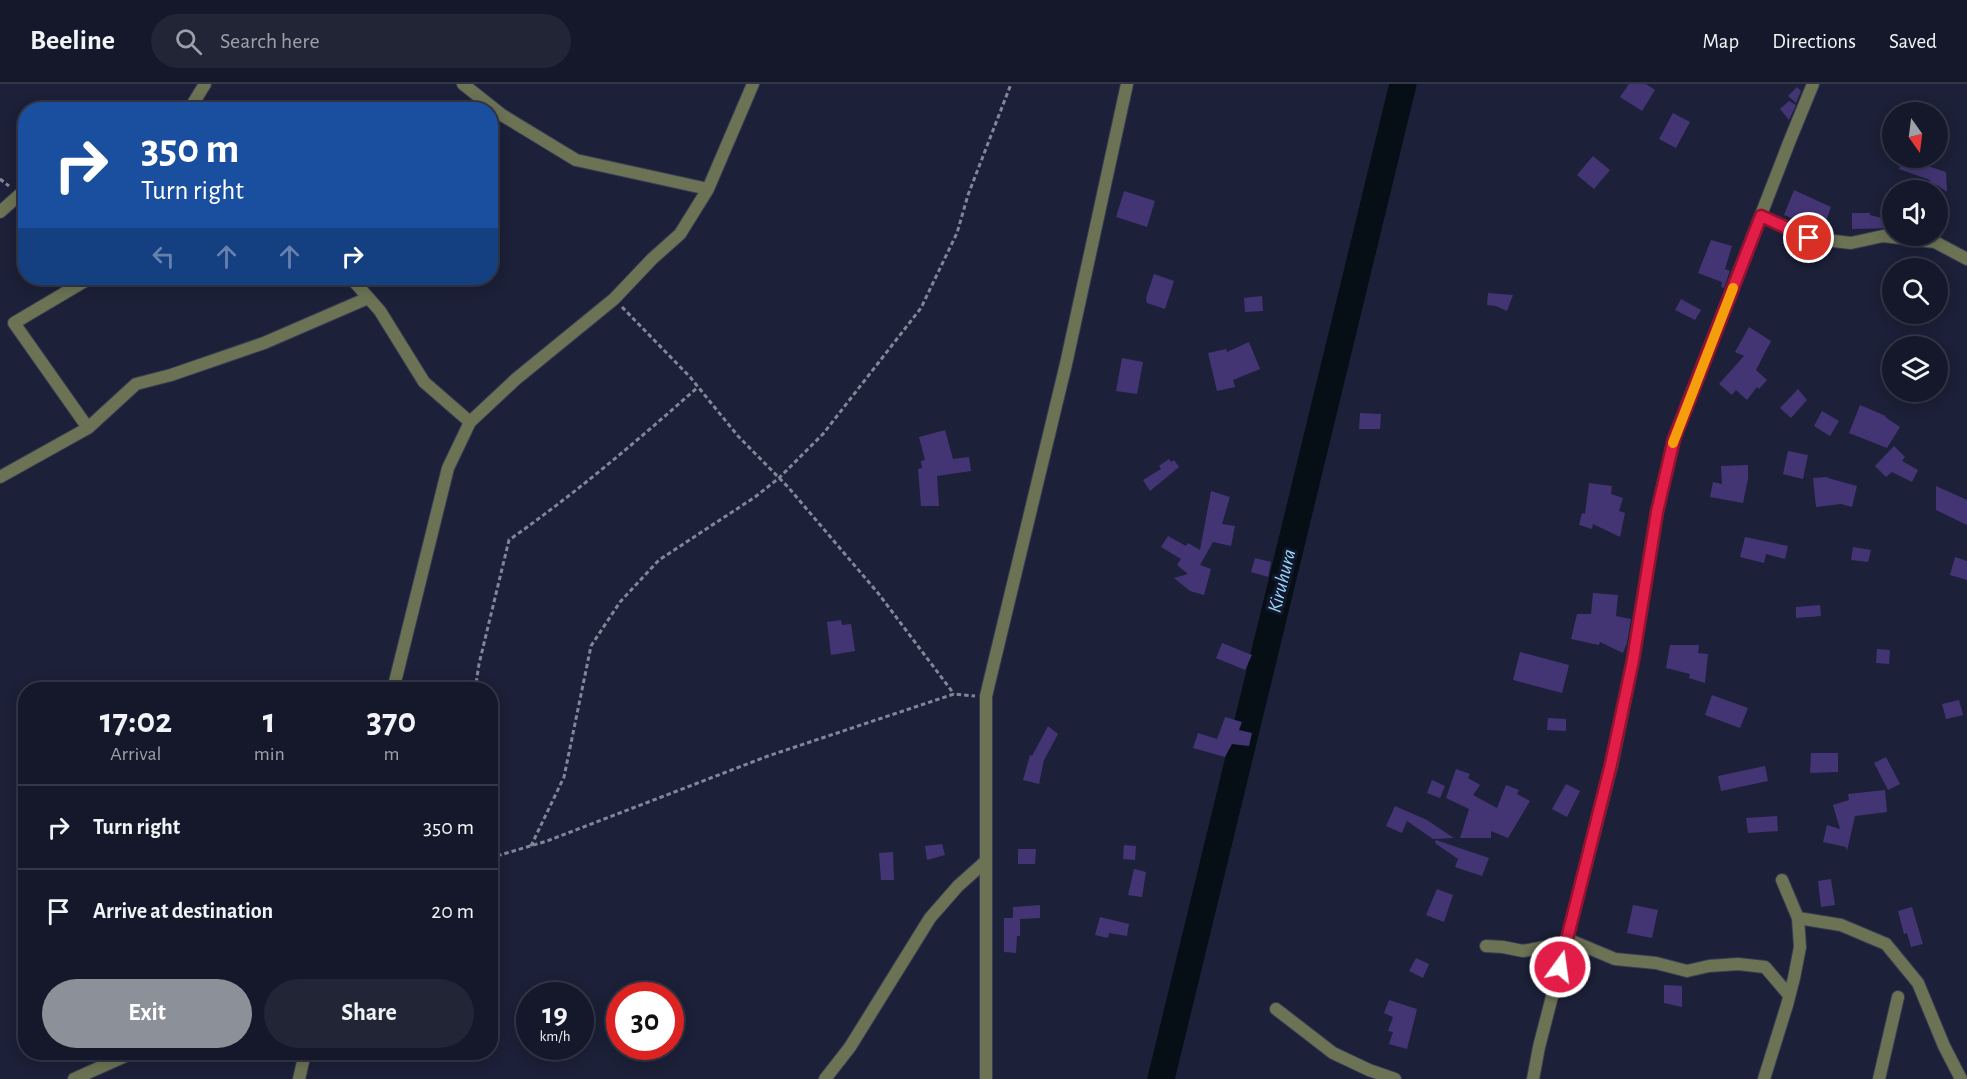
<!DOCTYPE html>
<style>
body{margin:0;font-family:"Alegreya Sans",sans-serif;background:#222536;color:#f1f3f6;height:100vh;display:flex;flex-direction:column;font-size:22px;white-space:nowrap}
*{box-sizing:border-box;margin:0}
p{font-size:20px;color:#9da0a8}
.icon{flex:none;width:33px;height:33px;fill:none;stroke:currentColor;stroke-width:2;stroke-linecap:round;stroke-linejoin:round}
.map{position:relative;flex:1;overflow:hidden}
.details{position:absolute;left:18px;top:598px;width:480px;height:378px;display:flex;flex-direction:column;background:#15182a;border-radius:24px;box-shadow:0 3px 15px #0003,0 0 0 2px #343747}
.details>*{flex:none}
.hud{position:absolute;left:18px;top:18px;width:480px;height:183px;border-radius:24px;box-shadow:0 3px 15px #0003,0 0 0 2px #343747;background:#1a4fa0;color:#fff;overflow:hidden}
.needle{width:39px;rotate:166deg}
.fabs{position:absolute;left:1882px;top:18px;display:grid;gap:12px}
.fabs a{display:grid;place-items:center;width:66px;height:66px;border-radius:50%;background:#15182a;box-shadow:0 3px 15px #0003,0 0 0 2px #343747;font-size:30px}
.speed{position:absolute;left:516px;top:898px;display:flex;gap:12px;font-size:30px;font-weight:700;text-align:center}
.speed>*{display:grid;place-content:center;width:78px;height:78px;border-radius:50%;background:#15182a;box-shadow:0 3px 15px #0003,0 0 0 2px #343747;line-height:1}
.speed small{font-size:15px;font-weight:400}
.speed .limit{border:9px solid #d22;background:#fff;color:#111}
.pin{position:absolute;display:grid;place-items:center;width:51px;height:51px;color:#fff;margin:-26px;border:3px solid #fff;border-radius:50%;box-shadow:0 2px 6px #0007}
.me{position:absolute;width:66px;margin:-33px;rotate:14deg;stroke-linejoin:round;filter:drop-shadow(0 0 4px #0008)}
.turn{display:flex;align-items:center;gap:21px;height:126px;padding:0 24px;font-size:27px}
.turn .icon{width:78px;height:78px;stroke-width:2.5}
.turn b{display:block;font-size:42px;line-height:51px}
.lanes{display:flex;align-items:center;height:57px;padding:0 24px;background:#0003;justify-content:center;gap:30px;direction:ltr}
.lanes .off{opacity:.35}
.eta{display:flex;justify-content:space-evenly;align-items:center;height:102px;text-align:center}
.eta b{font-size:36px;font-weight:700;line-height:42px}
.button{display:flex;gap:12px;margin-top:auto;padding:12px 24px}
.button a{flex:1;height:69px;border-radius:36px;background:#8c9099;color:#fff;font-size:24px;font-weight:700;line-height:69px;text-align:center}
.button a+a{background:#222536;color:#f1f3f6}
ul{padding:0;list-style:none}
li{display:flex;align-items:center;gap:18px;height:84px;padding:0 24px;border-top:2px solid #343747}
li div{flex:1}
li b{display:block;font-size:22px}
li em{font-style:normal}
header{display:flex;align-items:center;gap:36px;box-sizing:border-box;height:84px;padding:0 30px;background:#15182a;border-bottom:2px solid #343747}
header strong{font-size:28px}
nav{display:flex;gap:33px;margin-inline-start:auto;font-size:21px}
.search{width:420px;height:54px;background:#222536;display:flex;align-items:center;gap:15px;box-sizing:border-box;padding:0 21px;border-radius:33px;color:#9da0a8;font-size:22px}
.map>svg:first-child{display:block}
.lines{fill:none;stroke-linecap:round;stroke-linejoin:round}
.river{stroke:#050f15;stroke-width:27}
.building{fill:#433574}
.minor-casing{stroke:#393d54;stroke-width:14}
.path{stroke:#82869a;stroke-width:3;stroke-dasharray:4.5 3;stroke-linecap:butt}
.minor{stroke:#6c7354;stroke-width:12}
.route-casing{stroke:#92132f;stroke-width:15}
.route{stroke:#e11d48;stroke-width:10}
.slow{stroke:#f59e0b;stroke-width:10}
.labels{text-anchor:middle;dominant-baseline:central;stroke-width:6;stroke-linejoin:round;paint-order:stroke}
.water-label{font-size:20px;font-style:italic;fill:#97d9fa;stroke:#13172d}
</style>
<header>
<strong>Beeline</strong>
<div class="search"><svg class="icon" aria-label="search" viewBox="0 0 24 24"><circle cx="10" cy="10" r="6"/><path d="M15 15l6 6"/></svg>Search here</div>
<nav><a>Map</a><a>Directions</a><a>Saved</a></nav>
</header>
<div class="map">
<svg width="1967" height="995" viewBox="0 0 1967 995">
<rect width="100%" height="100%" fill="#1c2038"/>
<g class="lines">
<path class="river" d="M1161,995L1403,0"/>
</g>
<path class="building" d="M1629,0H1646L1655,6L1642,27L1620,13Z
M1797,3L1801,7L1796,19L1788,12Z
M1789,17L1796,21L1789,36L1780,25Z
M1673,29L1690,38L1676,64L1659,55Z
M1593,72L1610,86L1594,105L1577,91Z
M1903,74L1946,88L1947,108L1937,101L1929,100L1930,96L1899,85Z
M1794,106L1831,123L1826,137L1811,130L1807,140L1784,131Z
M1124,107L1155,117L1147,143L1116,133Z
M1852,129H1870V131L1893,137V144L1852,145Z
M1711,156L1732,162L1725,185L1730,187L1724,204L1721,203L1722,198L1698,189Z
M1154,190L1174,197L1165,225L1147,219L1146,214Z
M1488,209L1513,211L1507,227L1496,222L1487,221Z
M1262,212L1263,227L1245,228L1244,214Z
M1681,215L1701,226L1695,236L1675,226Z
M1749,243L1771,257L1756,286L1767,296L1759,305L1757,303L1747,316L1736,306L1732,311L1719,300L1744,272L1735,268Z
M1249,258L1260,285L1233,296L1235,303L1217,307L1208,269L1226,265L1227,268Z
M1122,274L1143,278L1137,310L1116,307Z
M1798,305L1807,316L1791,334L1780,324Z
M1860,321L1886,332L1885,333L1900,343L1887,364L1849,349Z
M1822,327L1839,337L1830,352L1814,342Z
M1360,329L1381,330L1380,345H1359Z
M945,346L953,375L969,373L971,387L937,392L939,422H921L918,385L922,384L921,377L925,376L919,353Z
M1894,362L1905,373L1902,377L1918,386L1912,398L1892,388L1886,393L1875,382Z
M1788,367L1808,371L1803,395L1783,390Z
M1169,375L1171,378L1174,376L1179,383L1150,407L1143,396L1161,385L1159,382Z
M1748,381V395L1743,419L1710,413L1713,398L1722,400L1721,382Z
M1827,393L1828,394L1857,402L1852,423L1841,420L1816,423L1813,394Z
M1589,399L1612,402L1611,410L1623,414L1619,427L1625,429L1620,453L1593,440L1592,445L1579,441L1582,429L1585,430Z
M1936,402L1967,416V441L1936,426Z
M1211,407L1230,413L1222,440L1235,442L1231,462L1213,458L1200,481L1211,485L1204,511L1190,507L1174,494L1188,490L1177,481L1181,475L1161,463L1168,452L1186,462L1188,459L1200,466Z
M1745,453L1788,462L1785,475L1766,470L1764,479L1740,473Z
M1853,463L1871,466L1868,478L1851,476Z
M1955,473L1967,477V496L1950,491Z
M1255,474L1271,478L1268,493L1251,488Z
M1593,509L1618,511L1616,532L1631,535L1627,559L1623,569L1600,558L1599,561L1571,555L1577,530H1591Z
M1820,521L1821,532L1796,534V523Z
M841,536L842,541L851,540L855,567L831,571L827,538Z
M1222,559L1252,571L1245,586L1216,574Z
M1670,561H1699L1698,569L1708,570L1705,599L1689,594L1690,590L1666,584Z
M1877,565L1890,566L1889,580L1876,579Z
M1520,568L1569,581L1562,609L1513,596Z
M1712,611L1748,624L1740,644L1705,631Z
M1959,616L1963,631L1946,635L1942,620Z
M1225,633L1242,638L1239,646L1252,649L1249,662L1232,660L1225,673L1193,664L1198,649L1217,655Z
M1548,634L1566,635V647L1547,646Z
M1048,642L1058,650L1044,676L1039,700L1023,696L1030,671L1032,672Z
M1811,669H1838V688L1810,689Z
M1886,673L1900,700L1888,706L1874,679Z
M1765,682L1768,697L1721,707L1718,692Z
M1456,685L1470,690L1468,694L1480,701L1473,711L1497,724L1506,701L1519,706L1517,710L1530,717L1508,754L1491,747V754H1460L1469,725L1446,714Z
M1432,696L1445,702L1440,714L1427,709Z
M1566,700L1580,707L1567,733L1552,725Z
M1885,706L1887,728L1855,732L1847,767L1846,763L1823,758L1827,741L1840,745L1833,721L1849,716L1848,710Z
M1395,722L1427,736L1454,754L1433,755L1407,737L1402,749L1386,742Z
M1777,732L1778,747L1748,749L1746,734Z
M1436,756L1489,774L1482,792L1455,783L1458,775L1435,759Z
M942,760L945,771L927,776L925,762Z
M1124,761L1136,762L1135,776L1123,775Z
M1018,765H1036L1035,780H1018Z
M893,768L894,796H881L879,769Z
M1134,785L1146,788L1142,813L1128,811Z
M1831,795L1835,821L1821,823L1818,797Z
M1437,805L1453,811L1444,838L1426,831Z
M1040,821V834L1020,835V852H1017L1016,869L1004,868V834H1013V823Z
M1633,821L1658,826L1652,854L1627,849Z
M1912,823L1923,860L1911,863L1907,849L1904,850L1898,827Z
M1100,833L1129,840L1127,852L1109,849L1108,854L1095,851Z
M1416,874L1429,880L1423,894L1409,887Z
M1664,901L1682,902V923L1664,919Z
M1389,916L1417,925L1407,965L1389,960L1393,948L1388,947L1393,933L1384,929Z"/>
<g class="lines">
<g class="minor-casing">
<path id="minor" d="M463,0L502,31L576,76L708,105
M189,26L205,0
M0,128L26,105
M1761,132L1809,154L1851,159L1883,152L1935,158L1967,175
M351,194L380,227L424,298L470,338
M88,344L14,239L90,194
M0,393L88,344L136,300L171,291L264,259L368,214
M393,606L448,384L470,338L516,295L614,215L652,175L680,150L708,105L753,0
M1782,796L1798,834L1841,841L1886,860L1918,899L1944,962L1961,995
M1567,855L1615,875L1656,879L1687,887L1709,882L1738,880L1765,883L1789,911
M1486,862L1503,863L1523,867L1545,863H1565
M1276,925L1333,969L1369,986L1395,995
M74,995L132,969
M299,995L305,969
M825,995L850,963L930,834L958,802L986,777
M986,995V612L1066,280L1127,0
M1533,995L1539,963L1612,680L1633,576L1657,428L1674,355L1790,56L1813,0
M1764,995L1787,921L1794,894L1800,863L1798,834
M1879,995L1898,913"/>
</g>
<path class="path" d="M0,95L9,102
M622,223L690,293L738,352L788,403L878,509L954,610
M475,606L479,580L509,456C576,409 637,357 698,303
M531,762L564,693L591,562L620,518L659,476L755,413L779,394L823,350L921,224L957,149L968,111L1011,0
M490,774L547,757L768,672L954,610L975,612"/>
<use href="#minor" class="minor"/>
</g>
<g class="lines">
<g class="route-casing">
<path id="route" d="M1560,883L1611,680L1633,576L1657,428L1674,355L1761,132L1809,154"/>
</g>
<use href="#route" class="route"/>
<path class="slow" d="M1673,359L1733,204"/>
</g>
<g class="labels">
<g class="water-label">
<text transform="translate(1282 497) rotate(-76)">Kiruhura</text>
</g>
</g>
</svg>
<div class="fabs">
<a><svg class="needle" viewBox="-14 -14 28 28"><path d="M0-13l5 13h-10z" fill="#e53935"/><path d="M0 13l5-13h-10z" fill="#9da0a8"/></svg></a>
<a><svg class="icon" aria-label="sound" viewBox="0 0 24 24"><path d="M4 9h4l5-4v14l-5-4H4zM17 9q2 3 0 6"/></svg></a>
<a><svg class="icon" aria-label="search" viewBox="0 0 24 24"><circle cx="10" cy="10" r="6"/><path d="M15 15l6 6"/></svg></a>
<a><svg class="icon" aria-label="layers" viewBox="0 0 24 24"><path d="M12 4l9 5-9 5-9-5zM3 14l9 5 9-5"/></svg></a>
</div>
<div class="speed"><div>19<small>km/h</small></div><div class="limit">30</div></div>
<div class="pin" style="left:1809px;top:154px;background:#d93025"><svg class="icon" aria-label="arrive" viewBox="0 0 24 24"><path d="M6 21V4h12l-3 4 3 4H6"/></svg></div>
<svg class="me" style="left:1560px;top:883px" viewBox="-20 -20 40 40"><circle r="17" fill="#e11d48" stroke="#fff" stroke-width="3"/><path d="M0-11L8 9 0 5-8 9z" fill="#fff"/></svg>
<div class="hud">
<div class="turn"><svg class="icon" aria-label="right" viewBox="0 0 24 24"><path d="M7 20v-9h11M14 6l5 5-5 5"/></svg><div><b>350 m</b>Turn right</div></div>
<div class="lanes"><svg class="icon off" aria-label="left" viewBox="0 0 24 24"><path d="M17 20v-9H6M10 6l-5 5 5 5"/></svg><svg class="icon off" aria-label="ahead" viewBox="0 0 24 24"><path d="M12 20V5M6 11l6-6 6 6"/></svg><svg class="icon off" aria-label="ahead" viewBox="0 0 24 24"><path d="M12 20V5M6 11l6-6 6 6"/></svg><svg class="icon" aria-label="right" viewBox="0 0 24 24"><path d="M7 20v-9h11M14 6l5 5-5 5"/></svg></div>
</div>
<section class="details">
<div class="eta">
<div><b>17:02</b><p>Arrival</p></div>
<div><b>1</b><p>min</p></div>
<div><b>370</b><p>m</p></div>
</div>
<ul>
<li><svg class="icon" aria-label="right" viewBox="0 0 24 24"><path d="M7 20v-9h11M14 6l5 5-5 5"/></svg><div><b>Turn right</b></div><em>350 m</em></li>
<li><svg class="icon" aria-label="arrive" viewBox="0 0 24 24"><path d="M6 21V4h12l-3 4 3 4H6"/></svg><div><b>Arrive at destination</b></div><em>20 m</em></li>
</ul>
<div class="button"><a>Exit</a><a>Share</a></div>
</section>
</div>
